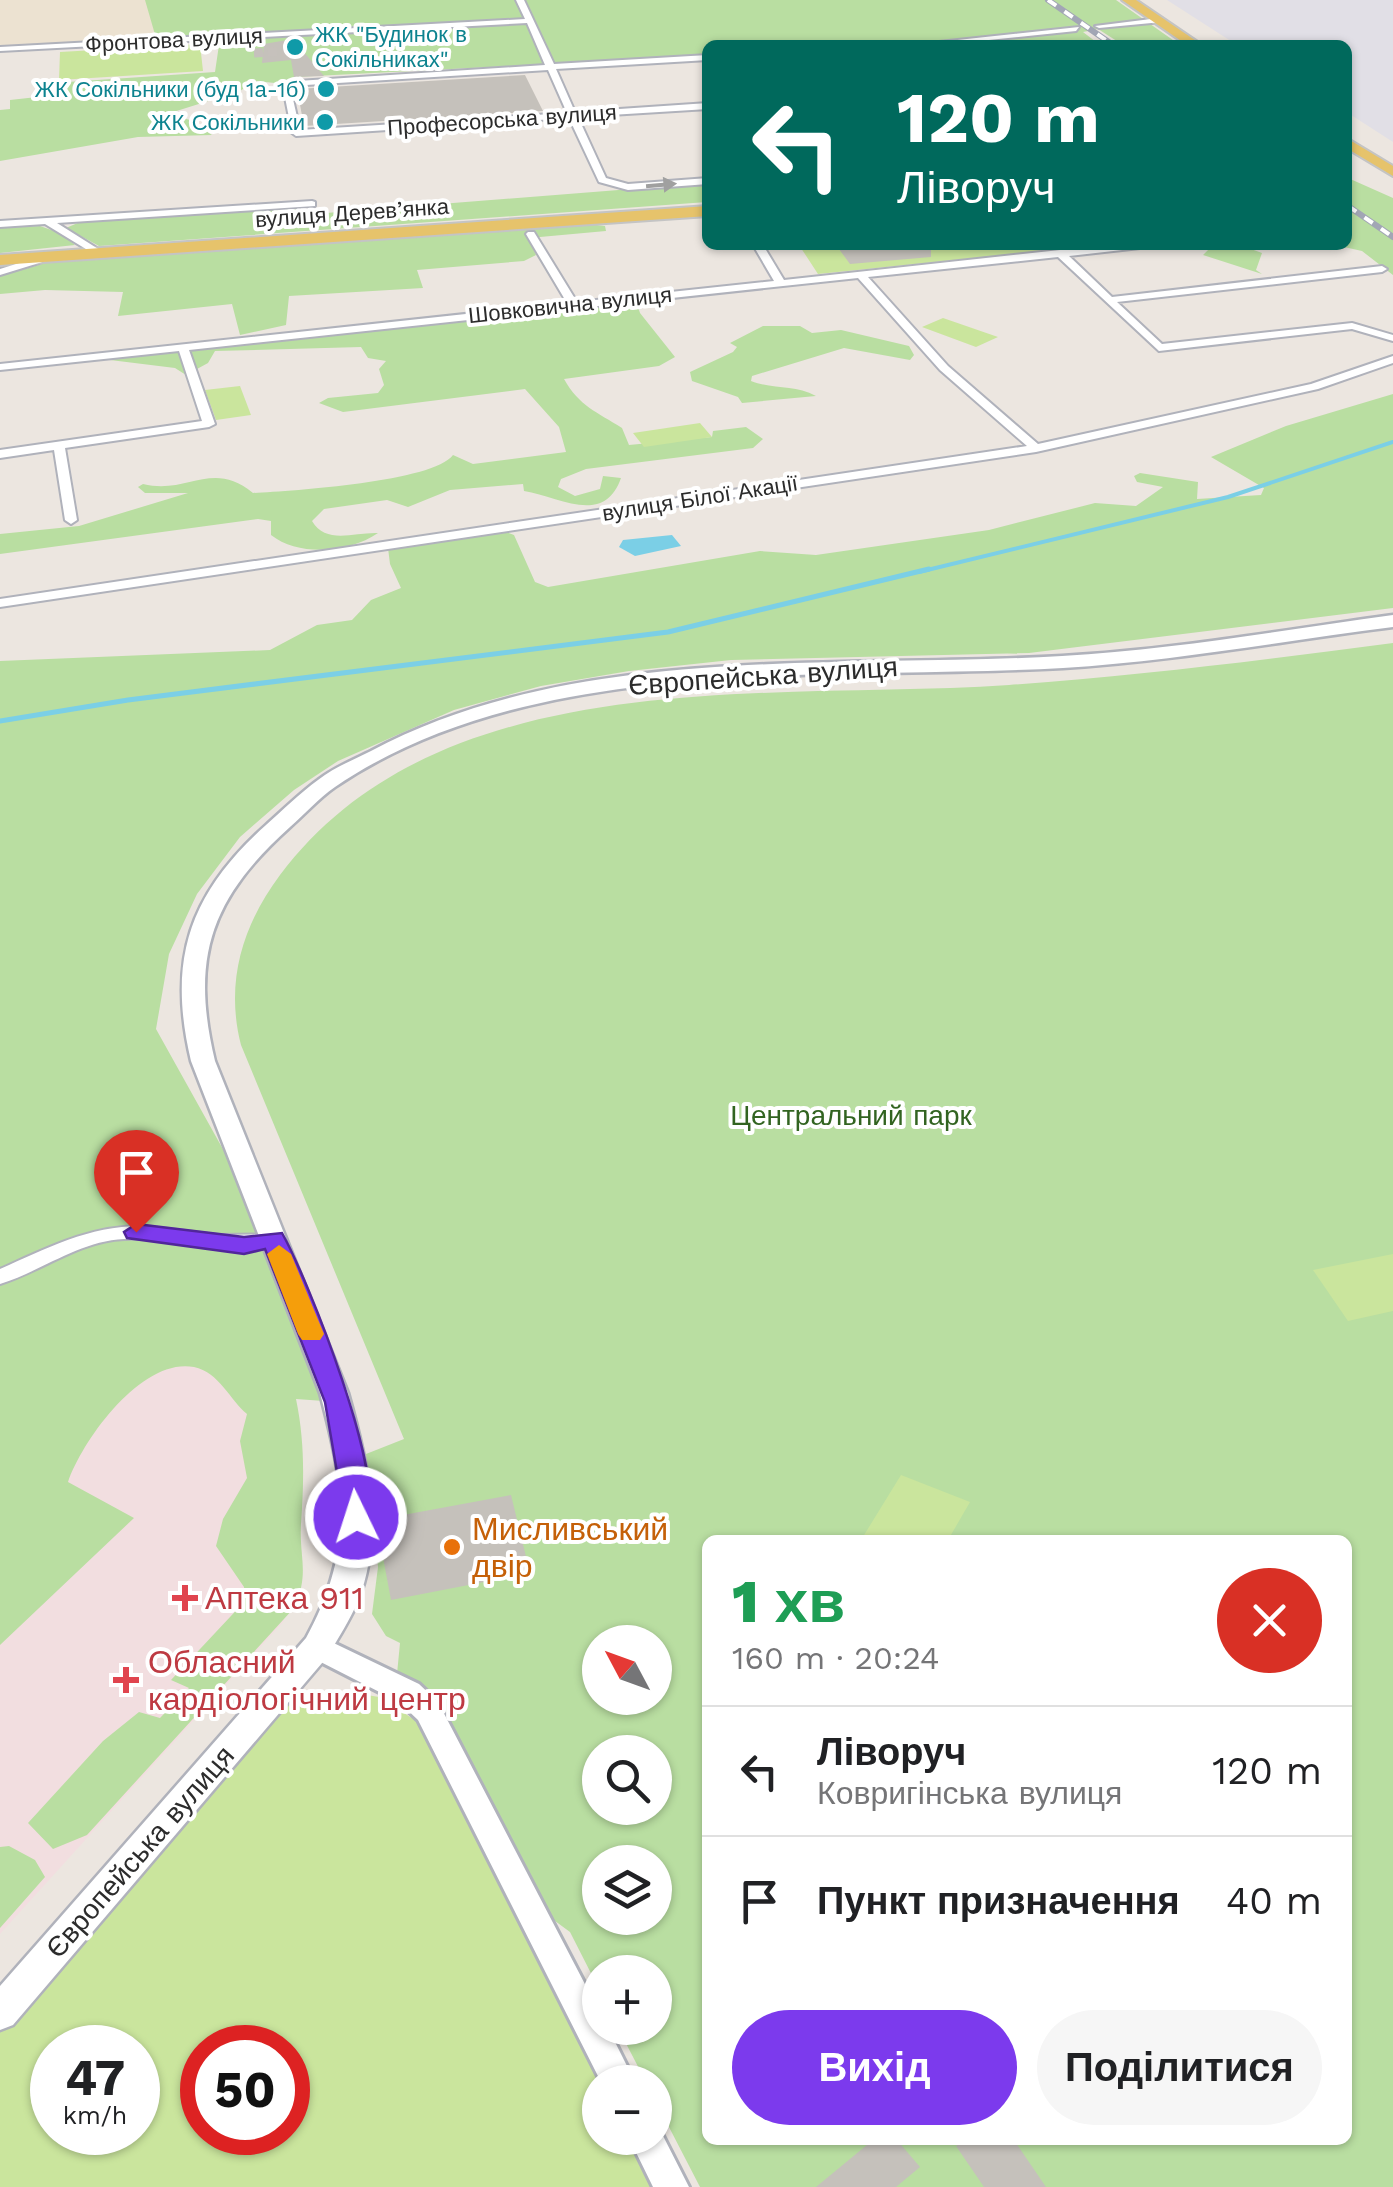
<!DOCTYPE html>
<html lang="uk">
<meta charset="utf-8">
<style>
body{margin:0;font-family:"Work Sans",sans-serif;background:#f6f6f6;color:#202124;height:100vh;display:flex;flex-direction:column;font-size:38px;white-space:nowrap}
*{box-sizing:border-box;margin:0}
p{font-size:32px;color:#757577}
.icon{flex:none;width:55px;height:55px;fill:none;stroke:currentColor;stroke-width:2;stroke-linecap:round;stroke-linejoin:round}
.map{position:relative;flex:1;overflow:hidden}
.sheet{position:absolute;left:702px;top:1535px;width:650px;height:610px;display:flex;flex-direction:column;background:#fff;border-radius:15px;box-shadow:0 2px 8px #0004}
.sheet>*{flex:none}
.guide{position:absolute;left:702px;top:40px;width:650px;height:210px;border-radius:15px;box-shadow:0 2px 8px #0004;background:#00695c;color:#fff;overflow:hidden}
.needle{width:65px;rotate:311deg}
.buttons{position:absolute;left:582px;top:1625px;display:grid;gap:20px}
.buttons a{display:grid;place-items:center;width:90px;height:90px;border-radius:50%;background:#fff;box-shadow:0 2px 8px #0004;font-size:50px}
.speed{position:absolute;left:30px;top:2025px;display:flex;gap:20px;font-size:50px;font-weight:700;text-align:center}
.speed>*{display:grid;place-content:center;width:130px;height:130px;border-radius:50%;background:#fff;box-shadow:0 2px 8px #0004;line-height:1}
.speed small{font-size:25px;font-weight:400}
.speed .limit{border:15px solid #d22;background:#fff;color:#111}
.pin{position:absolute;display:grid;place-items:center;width:85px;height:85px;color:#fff;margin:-102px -42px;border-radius:50% 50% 50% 0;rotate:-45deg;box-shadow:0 0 10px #0007}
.pin .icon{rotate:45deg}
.me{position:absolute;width:110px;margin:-55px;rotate:356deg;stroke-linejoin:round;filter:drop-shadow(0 0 8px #0008)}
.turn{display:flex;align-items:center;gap:35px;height:210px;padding:0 30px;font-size:45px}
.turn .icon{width:130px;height:130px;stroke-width:2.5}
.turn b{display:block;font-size:70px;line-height:85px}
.round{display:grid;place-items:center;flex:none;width:105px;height:105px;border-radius:52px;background:#f6f6f6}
.overview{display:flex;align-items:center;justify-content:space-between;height:170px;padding:0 30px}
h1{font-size:60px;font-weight:800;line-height:75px;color:#1e9e55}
.primary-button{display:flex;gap:20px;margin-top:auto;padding:20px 30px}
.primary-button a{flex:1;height:115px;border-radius:60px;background:#7c3aed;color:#fff;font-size:40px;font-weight:800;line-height:115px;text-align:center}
.primary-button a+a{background:#f6f6f6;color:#202124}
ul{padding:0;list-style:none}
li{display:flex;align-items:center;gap:30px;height:130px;padding:0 30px;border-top:2px solid #e0e0e0}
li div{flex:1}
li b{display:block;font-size:38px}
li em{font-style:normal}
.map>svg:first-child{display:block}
.industrial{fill:#e1dfe6}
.education{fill:#ece2d1}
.medical{fill:#f2dee0}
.green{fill:#b9dea1;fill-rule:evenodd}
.pitch{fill:#cae59d;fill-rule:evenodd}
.water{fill:#7bcfe6}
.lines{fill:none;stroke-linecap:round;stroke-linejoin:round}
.stream-far1{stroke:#7bcfe6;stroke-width:4}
.stream{stroke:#7bcfe6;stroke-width:5}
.building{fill:#c5c1bb}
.minor-tunnel{stroke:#c6c1bc;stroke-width:9;stroke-dasharray:9 5;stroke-linecap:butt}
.minor-casing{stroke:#b0b2bb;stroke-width:4}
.tertiary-casing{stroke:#b0b2bb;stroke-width:6}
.secondary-casing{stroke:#b0b2bb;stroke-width:5}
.primary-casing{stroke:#c4c4c4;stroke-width:4}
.minor{fill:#fff;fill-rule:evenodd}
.tertiary{fill:#fff;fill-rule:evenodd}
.secondary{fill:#fff;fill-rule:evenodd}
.primary{fill:#e6c36b;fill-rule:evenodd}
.rail-casing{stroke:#a2a6b5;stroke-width:6}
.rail{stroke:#fff;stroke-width:4;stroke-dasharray:10;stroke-linecap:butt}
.oneway{fill:#a0a0a0}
.route{fill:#7c3aed;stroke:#51269a;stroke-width:2.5}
.slow{fill:#f59e0b}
.culture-dot{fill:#0f9aa8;stroke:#fff;stroke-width:4}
.food-dot{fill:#e8710a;stroke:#fff;stroke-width:4}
.health-dot{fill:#e0444e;stroke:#fff;stroke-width:4}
.labels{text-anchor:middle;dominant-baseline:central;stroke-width:8;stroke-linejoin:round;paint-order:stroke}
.far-culture-label{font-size:22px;fill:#0d838f;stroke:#fff;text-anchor:end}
.far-street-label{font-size:22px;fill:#2c2c2c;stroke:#fff}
.street-label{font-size:28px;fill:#2c2c2c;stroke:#fff}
.park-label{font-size:28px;fill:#326421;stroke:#fff}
.near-food-label{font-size:32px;fill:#c56008;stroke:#fff;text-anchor:start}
.near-health-label{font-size:32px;fill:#be3a42;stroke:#fff;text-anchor:start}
</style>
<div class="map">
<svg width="1393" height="2187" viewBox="0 0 1393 2187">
<rect width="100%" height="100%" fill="#ece6e0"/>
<path class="industrial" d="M1167,0H1393V142L1348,113V45H1237Z"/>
<path class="education" d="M0,0H147L156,38L0,48Z"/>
<path class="medical" d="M48,1316L285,1398L284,1621L0,1934V1359Z"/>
<path class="green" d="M145,0H1116L1180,45H1123L1098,29L1083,32L1100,45H1001L996,40L708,45L707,56L295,77L285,84L255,81L240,91L167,114L190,120L212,135L138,137L0,161V110L10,109V100L55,95L53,83L215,72L220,38H156Z
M1348,178L1393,198V275L1362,251L1335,245H1348Z
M707,183V202L99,246L66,228L80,222L290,208L326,213Z
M587,224L605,226L606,231L529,238L536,255L524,261L417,270L423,288L289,296L286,325L240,335L232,304L118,316L123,292L45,290L0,294V276L53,261Z
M40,226L60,233L75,245L0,253V228Z
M1213,245H1240L1262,253L1256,270L1262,274L1203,255Z
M636,301L640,313L675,357L659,366L564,379C579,406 597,412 622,428L629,445L712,437L713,431L746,427L763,439L753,448L586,469L561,479L558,487L575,496L600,489L603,476L621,478C604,527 558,496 524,491L523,484L450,490L408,507L387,500L324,509L312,521C326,545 354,532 378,533C349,553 299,557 271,535V521L258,519L0,554V534L79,526L188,493H145L138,487L143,484C188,495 212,459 253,493C291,491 433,482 453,455L473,464L566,452L559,427L525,389L343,412L319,403L328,398L378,393L384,385L379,369L386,361L368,358L361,347L215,351L208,363L186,375L175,368L94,358Z
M763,326H800L812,333L841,330L909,346L914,355L910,360L844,348L752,376L751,381C774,390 794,384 816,396L742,403L738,397L692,381L690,372L733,352L737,347L730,343Z
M1393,394V608L1029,653L731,660L629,671L541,686L454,710L338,761L294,790L240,837L197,894L169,954L156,1029L273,1239L338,1402L296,1399C305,1442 304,1481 301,1524C299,1558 310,1573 294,1608L87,1835L53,1849L28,1823L103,1741L139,1712L160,1718L189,1688L171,1680L245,1601L244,1587L216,1546L223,1519L247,1478L240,1441L247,1414C230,1400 219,1372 194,1367C142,1357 83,1439 68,1482L134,1518L0,1645V661L270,650L317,625L352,620L371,600L401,588L390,564L388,548L506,532L514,535L535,582L548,587L760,551L816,555L989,530L1095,503L1136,506L1163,487L1137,482L1134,476L1140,473L1198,482L1197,499L1261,495L1264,488L1211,457L1286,426Z
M1393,643V2187H700L655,2100V2082H646L618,2028H655V1972H600V1991L570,1932L536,1907L397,1674L400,1643L386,1636L372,1614L378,1567L366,1454L404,1439L241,1045C225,983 242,926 280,875C442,659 773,701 1009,685C1138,676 1265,660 1393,643ZM708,1540H1348V2140H708ZM600,1642H655V1698H600ZM600,1752H655V1808H600ZM600,1862H655V1918H600Z
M9,1846L35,1860L45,1877L0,1928V1847Z"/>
<path class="pitch" d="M200,44L203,71L59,80L60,52Z
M799,245H1102L818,274Z
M943,318L998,337L976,347L922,327Z
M240,386L251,415L216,420L205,390Z
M700,423L712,437L644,447L633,433Z
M1393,1254V1311L1348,1321L1313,1270Z
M901,1475L970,1502L948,1540H861Z
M336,1690L379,1697L418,1722L600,2082V2138H628L653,2187H0V2014L284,1705ZM52,2048H138V2132H52ZM202,2048H288V2132H202Z"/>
<path class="water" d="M672,535L681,546L635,556L619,547L623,540Z"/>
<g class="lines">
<path class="stream-far1" d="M919,572L1228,497L1393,442"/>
<path class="stream" d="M0,721L128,700L668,632L929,569"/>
</g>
<path class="building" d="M293,39L324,76L294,77L291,60L262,63L264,44Z
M525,75L543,111L304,126L297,89Z
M836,245H931V257L850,264Z
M511,1495L530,1573L391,1600L376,1520Z
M873,2140H897L920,2167L896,2187H816Z
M966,2140H1014L1046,2187H984L956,2146Z"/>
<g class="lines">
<path class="minor-tunnel" d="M254,53L285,51"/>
<g class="minor-casing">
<path id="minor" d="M516,0H524L554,64L708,55V60L556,69L575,112L708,103V109L578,117L606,178L628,184L708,178V184L628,190L599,182L569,118L296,136L292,133L282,82L545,65L527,23L0,51V47L525,19ZM548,70L567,113L300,130L290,86Z
M1159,18L1162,22L1099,28L1095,26Z
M1079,27L1076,31L940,45H911Z
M312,201L315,202V206L57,223L103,252L104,254L99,257L45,224L0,227V221Z
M528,232H534L577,302L774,281L753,245H763L784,280L1060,250L1145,245L1140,248L1069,256L1112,297L1382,266L1387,269L1382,272L1117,302L1162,344L1352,323L1393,335V341L1352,329L1159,351L1058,257L868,277L948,366L1038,444L1311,384L1393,356V363L1318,389L1036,452L0,607V599L1027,446L940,370L858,278L189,350L215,424L209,427L65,448L77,520L71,524L65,520L54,450L0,458V450L202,421L179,351L0,370V364L567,303L526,234Z
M48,254L53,257L52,259L0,275V269Z
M144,1226L218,1235L280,1234L282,1239L280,1244C228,1258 177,1235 124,1239C79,1241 42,1271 0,1284V1269C47,1248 91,1225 144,1226Z"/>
</g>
<g class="tertiary-casing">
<path id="tertiary" d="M317,1635L419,1684L438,1702L600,2013V2028H608L635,2082H601L418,1720L399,1702L307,1655L303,1647L307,1639Z
M655,2125L658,2126L689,2187H653L629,2138H655Z"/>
</g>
<g class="secondary-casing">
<path id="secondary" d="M1393,615V627C1283,641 1174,661 1063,668C834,681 534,651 335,787C319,798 305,814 290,827C211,898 190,957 215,1061L348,1393C367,1460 385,1533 358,1601C350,1620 338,1638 328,1656L13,2025L0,2030V1986L306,1638C355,1549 345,1487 320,1393L191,1061C167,960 189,894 266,825C283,810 300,793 318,780C333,768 353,760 371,751C575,642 838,669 1062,656C1173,650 1283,630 1393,615Z"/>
</g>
<g class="primary-casing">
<path id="primary" d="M1122,0H1136L1202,45H1187Z
M1348,139L1393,166V176L1348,149Z
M708,206V216L0,265V255Z"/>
</g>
<use href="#minor" class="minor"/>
<use href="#tertiary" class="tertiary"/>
<use href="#secondary" class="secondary"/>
<use href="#primary" class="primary"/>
<g class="rail-casing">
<path id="rail" d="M1048,0L1113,45
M1348,206L1393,237"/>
</g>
<use href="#rail" class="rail"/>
</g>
<defs><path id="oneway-solid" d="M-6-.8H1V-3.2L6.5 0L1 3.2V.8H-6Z" transform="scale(2.5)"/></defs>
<use class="oneway" href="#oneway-solid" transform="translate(661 185) rotate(-5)"/>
<path class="route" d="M136,1224L244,1237L282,1233C307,1277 389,1482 366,1525H346L325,1402L265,1249L244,1254L127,1238L124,1232Z"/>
<path class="slow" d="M279,1245L291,1254L324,1334L320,1340H302L298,1334L267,1254Z"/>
<g class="culture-dot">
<circle cx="295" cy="47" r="10"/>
<circle cx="326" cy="89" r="10"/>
<circle cx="325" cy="122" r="10"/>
</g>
<circle class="food-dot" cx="452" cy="1547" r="10"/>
<g class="health-dot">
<path d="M180 1583h10v10h10v10h-10v10h-10v-10h-10v-10h10z"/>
<path d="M121 1665h10v10h10v10h-10v10h-10v-10h-10v-10h10z"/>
</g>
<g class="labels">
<g class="far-culture-label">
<text x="315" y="34" text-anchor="start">ЖК "Будинок в<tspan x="315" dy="25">Сокільниках"</tspan></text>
<text x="306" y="89">ЖК Сокільники (буд 1а-1б)</text>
<text x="305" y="122">ЖК Сокільники</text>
</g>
<g class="far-street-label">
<text transform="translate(174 40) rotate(-3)">Фронтова вулиця</text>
<text transform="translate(502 120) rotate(-4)">Професорська вулиця</text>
<text transform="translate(352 213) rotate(-4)">вулиця Дерев’янка</text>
<text transform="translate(570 305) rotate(-6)">Шовковична вулиця</text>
<text transform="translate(700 498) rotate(-9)">вулиця Білої Акації</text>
</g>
<g class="street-label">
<text transform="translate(763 676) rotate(-4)">Європейська вулиця</text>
<text transform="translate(140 1852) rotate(-49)">Європейська вулиця</text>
</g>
<g class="park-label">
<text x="851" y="1115">Центральний парк</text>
</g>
<g class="near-food-label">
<text x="472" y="1529">Мисливський<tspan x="472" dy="37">двір</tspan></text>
</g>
<g class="near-health-label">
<text x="205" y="1598">Аптека 911</text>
<text x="148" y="1662">Обласний<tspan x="148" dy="37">кардiологiчний центр</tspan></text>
</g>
</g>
</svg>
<div class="buttons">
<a><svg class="needle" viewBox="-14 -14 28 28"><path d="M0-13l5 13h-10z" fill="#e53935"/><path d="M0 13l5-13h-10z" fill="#757577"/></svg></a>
<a><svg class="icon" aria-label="search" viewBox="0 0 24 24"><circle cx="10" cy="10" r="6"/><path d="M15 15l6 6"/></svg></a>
<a><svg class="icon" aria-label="layers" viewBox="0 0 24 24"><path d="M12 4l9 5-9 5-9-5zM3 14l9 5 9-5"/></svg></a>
<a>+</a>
<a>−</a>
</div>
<div class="speed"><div>47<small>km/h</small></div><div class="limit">50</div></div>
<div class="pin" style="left:136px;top:1232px;background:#d93025"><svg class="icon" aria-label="arrive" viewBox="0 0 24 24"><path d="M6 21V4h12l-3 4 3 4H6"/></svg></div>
<svg class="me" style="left:356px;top:1517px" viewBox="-20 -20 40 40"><circle r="17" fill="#7c3aed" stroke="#fff" stroke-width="3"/><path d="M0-11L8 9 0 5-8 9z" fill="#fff"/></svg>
<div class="guide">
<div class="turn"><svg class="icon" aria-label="left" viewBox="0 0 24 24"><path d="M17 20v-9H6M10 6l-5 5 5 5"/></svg><div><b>120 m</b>Ліворуч</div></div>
</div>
<section class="sheet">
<div class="overview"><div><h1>1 хв</h1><p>160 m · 20:24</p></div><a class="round" style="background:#d93025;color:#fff"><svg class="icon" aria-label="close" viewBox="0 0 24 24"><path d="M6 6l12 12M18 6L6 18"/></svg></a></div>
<ul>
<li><svg class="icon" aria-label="left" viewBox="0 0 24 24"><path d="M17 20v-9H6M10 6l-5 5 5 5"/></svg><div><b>Ліворуч</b><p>Ковригінська вулиця</p></div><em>120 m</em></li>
<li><svg class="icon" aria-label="arrive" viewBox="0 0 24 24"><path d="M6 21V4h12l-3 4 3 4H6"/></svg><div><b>Пункт призначення</b></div><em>40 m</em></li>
</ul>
<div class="primary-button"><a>Вихід</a><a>Поділитися</a></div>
</section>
</div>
